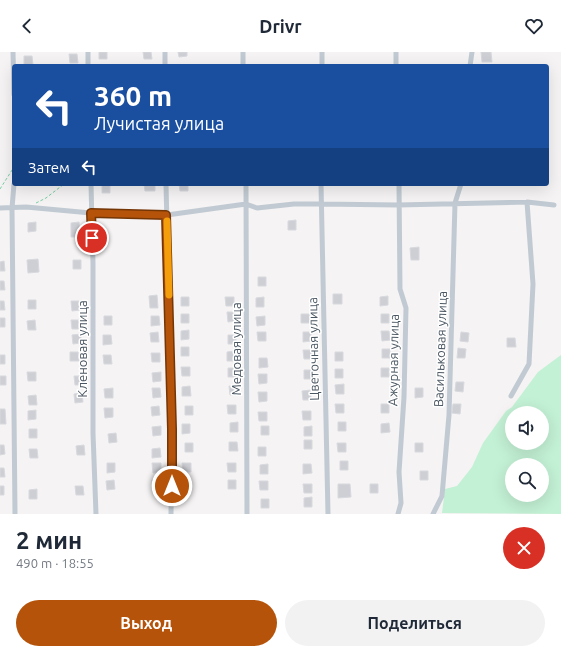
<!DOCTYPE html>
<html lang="ru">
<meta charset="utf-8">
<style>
body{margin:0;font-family:Ubuntu,sans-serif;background:#f2f2f3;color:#1f2937;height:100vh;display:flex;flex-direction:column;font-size:15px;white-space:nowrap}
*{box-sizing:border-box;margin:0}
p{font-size:13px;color:#747a83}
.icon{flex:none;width:22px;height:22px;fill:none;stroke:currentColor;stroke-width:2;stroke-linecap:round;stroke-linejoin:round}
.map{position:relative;height:462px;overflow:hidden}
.panel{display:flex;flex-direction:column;background:#fff;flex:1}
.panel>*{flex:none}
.hud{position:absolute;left:12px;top:12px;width:537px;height:122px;border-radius:4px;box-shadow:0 4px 16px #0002;background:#1a4fa0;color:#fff;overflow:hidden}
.fabs{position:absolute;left:505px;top:354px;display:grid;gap:8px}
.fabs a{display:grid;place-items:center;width:44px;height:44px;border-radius:50%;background:#fff;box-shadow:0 4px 16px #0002;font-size:20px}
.pin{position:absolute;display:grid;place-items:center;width:34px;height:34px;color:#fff;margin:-17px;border:2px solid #fff;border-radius:50%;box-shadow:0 1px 4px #0007}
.me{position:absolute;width:44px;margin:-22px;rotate:0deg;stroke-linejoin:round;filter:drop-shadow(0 0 3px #0008)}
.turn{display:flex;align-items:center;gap:14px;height:84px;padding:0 16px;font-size:18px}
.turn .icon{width:52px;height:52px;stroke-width:2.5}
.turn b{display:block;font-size:28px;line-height:34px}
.then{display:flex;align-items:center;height:38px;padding:0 16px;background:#0003;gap:8px;font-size:15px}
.round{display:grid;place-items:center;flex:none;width:42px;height:42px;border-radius:21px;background:#f2f2f3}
.overview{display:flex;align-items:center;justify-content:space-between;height:68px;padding:0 16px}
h1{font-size:24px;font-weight:700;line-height:30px}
.action{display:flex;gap:8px;margin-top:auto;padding:8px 16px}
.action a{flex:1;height:46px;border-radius:24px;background:#b45309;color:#fff;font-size:16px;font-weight:700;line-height:46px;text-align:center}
.action a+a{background:#f2f2f3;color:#1f2937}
header{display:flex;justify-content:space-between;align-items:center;height:52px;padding:0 16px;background:#fff;font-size:18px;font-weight:700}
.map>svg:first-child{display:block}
.green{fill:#c3f1d5;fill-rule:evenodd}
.building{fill:#cdcfd5;stroke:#d7d9de}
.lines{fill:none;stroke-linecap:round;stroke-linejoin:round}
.path{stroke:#7ad0a6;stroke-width:1;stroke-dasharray:3 2;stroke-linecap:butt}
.street{stroke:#c1cad2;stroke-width:5}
.route-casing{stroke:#753606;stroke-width:10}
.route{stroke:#b45309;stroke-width:7}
.slow{stroke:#f59e0b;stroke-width:7}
.labels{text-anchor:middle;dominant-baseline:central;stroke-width:3;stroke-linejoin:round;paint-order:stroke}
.street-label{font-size:13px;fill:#4a5661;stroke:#fff}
</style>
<header><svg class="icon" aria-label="back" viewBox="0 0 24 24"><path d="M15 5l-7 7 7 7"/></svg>Drivr<svg class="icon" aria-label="heart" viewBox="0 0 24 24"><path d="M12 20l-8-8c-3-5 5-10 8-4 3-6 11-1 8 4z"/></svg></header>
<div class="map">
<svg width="561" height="462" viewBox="0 0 561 462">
<rect width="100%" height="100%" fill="#f5f3f3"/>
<path class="green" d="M561,303V462L442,461L445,437L457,434L472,415L483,391L506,359L512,355L538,320ZM512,361H542V391H512ZM512,413H542V443H512Z"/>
<path class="building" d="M99,0H107V7H99Z
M143,0H151L152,7H144Z
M178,0H187V4L179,5Z
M481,0H491L492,10H482Z
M69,2H77L78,11H70Z
M24,4H32L33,13H24Z
M102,132H110V141H102Z
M144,132H155V139H145Z
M179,132H188V139H180Z
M296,168V178H288V169Z
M36,170V179L28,180V171Z
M79,170L80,185H71V171Z
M419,195V208H411L410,196Z
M38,207L39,220L28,221L27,208Z
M73,208H81V217H73Z
M4,209L5,219H0V210Z
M258,225H266V234H258Z
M0,229H4L5,238H0Z
M333,242H342V252H333Z
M157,243L158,256H150L149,244Z
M388,244V253L380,254V245Z
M181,245H189V254H181Z
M225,245H234V254H226Z
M264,245V255H256V246Z
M28,248H36V257H28Z
M0,249H4L5,258H0Z
M71,249H79L80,258L72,259Z
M227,260H235L236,269L228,270Z
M181,262H189V271H181Z
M301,262H309L310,271H301Z
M381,262H389V271H381Z
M104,264H112V273H104Z
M151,264H159L160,273L151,274Z
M265,264V273L257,274L256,265Z
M0,266H5V275H0Z
M35,268L36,278H28L27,269Z
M71,268H80V277H72Z
M189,278V287L181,288V279Z
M381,279H389L390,288L382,289Z
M158,280L159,290H151L150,281Z
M257,280H266V289H258Z
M303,280H311V289L303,290Z
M461,280L469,281L468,290L460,289Z
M81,282V291L73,292L72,283Z
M103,283H111L112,292L103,293Z
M228,283H236V292H228Z
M507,286H515L516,295H507Z
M181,295H189V304H181Z
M458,296L466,297L465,306H457Z
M382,297H390V306H382Z
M303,298H312V307H304Z
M235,299V309H227V300Z
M70,300H78L79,309H70Z
M335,300H343V309H335Z
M151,301H160V310H152Z
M0,303H5V312H0Z
M103,303H111L112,312H104Z
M259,306H267L268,315L259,316Z
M181,315H190V324H182Z
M228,316H236V325H228Z
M381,316H389V325H381Z
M335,317H343V326H335Z
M304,318H312V327H304Z
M27,320H36V329H28Z
M161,320V329L153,330L152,321Z
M258,322H267V331L259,332Z
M0,324H6V333H0Z
M74,324H82L83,333H75Z
M456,330H464L463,340L455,339Z
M344,332V342H336L335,333Z
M190,334L191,344H182V335Z
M229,334H238V343H230Z
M113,336V346H105L104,337Z
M152,336H160L161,345L153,346Z
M415,336H423V345L415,346Z
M311,338V348H303L302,339Z
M258,340H267V349L259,350Z
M82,341L83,350L75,351L74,342Z
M36,343L37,353H29L28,344Z
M335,352H344V361H336Z
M381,352H389V361H381Z
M453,352H461L460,362L452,361Z
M227,353H236V362H228Z
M159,354L160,363L152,364L151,355Z
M185,354H193V363H185Z
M104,356H113V365L105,366Z
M0,357H5L6,372H0Z
M36,358V367L28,368V359Z
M302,359H311V368H303Z
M258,360H267V369H259Z
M238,370V380H230V371Z
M338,370H346V379H338Z
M389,371L390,380L381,381V372Z
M182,372H190V381L182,382Z
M161,374V383L153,384L152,375Z
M261,374H269V383H261Z
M312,374V384H304V375Z
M29,377H37V386H29Z
M116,381L117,390L109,391L108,382Z
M304,388H312V397H304Z
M229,390H237L238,399H229Z
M185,391H193V400H185Z
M337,391H346V400H338Z
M415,391H423V400H415Z
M0,393H4L5,402L0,403Z
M84,393L85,403H77L76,394Z
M258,395H266V404H258Z
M160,396L161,405L152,406V397Z
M29,397H37L38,406H30Z
M340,409H348V418H340Z
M107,411H115V420L107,421Z
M152,411H161V420L153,421Z
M182,411H191V420H183Z
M227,411H236V420H228Z
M268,412V422H260V413Z
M303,412H311L312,421L303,422Z
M0,416H4L5,425H0Z
M420,419H428V428H420Z
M160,427L161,436L153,437L152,428Z
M114,428L115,437L107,438L106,429Z
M228,428H236V437H228Z
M259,429H268V438H260Z
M303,432H312V441H304Z
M338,432H350L351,445L338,446Z
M370,432H378V441H370Z
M183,433H191L190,442H182Z
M0,434H4V443H0Z
M75,434H83L84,443H76Z
M37,437V447H29V438Z
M312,445V455H304V446Z
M261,447H269V456H261Z"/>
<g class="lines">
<path class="path" d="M0,137L14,115
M36,151L46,146L64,132"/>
<path class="street" d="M13,0L14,43
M88,0V14
M165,0V14
M243,0V14
M322,14V0
M396,14V0
M470,14L472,0
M14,132L12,156L15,462
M91,132L93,211V381L96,462
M166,132L172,377L171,462
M246,132L247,462
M321,132L328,462
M0,156L26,155L91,161L167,163L246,152L257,156L294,152H321L398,153L527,150L554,153
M511,344L529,312L533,232L527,150
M398,462L401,451L399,420L404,345L406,256L400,237L399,132
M433,462L442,444L449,363L455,151L461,132"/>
</g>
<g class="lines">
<g class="route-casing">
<path id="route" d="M92,186L91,161L166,163L172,377V434"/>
</g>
<use href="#route" class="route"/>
<path class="slow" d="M167,169L169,243"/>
</g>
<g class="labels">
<g class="street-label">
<text transform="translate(82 297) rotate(-90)">Кленовая улица</text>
<text transform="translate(236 297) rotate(-90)">Медовая улица</text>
<text transform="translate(313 297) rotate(-91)">Цветочная улица</text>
<text transform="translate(440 297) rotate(-88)">Васильковая улица</text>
<text transform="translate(393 308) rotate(-89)">Ажурная улица</text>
</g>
</g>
</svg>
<div class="fabs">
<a><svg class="icon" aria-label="sound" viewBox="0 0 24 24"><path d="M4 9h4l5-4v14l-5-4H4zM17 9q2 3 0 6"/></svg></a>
<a><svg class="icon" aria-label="search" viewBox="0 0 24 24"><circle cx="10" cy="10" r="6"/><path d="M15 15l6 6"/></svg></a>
</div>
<div class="pin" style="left:92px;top:186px;background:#d93025"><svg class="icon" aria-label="arrive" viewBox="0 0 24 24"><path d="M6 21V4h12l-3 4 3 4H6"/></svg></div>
<svg class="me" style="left:172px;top:434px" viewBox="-20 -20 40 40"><circle r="17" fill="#b45309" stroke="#fff" stroke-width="3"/><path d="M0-11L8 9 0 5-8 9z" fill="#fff"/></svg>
<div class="hud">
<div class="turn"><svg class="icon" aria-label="left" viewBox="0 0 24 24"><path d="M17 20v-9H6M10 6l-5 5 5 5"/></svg><div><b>360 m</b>Лучистая улица</div></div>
<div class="then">Затем<svg class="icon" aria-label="left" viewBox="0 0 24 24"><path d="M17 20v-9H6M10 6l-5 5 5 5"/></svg></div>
</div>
</div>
<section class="panel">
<div class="overview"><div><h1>2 мин</h1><p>490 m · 18:55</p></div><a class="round" style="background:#d93025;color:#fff"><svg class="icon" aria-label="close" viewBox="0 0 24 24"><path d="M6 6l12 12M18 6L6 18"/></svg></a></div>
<div class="action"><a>Выход</a><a>Поделиться</a></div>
</section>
